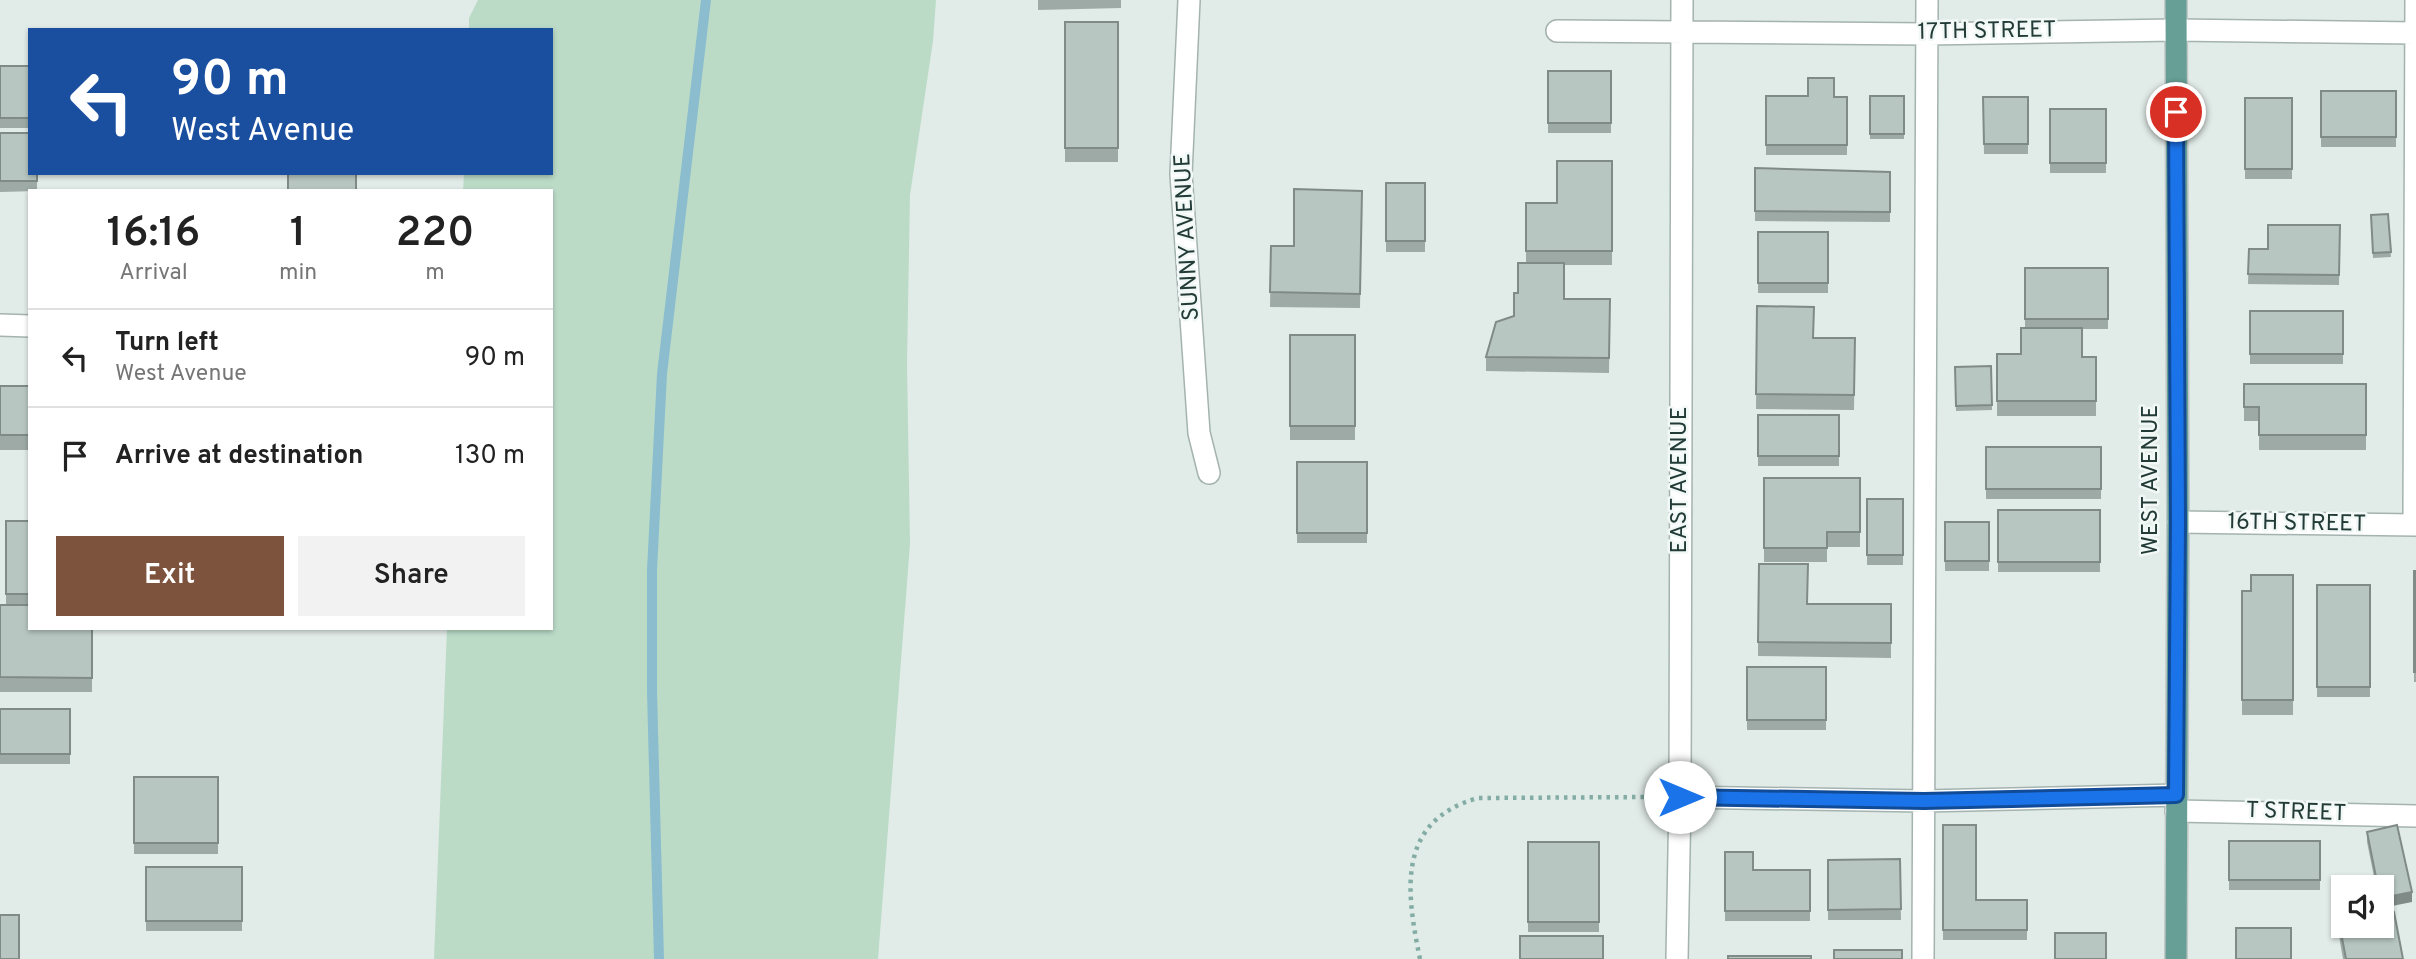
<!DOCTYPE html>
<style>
body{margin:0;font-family:Overpass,sans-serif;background:#f2f2f2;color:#222;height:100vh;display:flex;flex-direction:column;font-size:26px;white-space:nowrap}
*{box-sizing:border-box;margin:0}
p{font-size:23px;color:#767676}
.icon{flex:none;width:38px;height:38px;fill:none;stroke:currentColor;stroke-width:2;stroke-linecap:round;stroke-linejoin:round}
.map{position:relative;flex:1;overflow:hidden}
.details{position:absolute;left:28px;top:189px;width:525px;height:441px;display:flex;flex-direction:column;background:#fff;border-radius:0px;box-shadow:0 2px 5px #0004}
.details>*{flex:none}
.top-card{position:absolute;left:28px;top:28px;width:525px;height:147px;border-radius:0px;box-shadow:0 2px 5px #0004;background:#1a4fa0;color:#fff;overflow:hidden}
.controls{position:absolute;left:2331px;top:875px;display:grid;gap:14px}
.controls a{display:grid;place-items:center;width:63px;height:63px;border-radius:0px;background:#fff;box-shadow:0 2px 5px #0004;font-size:35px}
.pin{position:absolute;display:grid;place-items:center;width:60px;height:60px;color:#fff;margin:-30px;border:4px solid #fff;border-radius:50%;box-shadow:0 2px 7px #0007}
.me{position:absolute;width:77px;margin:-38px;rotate:90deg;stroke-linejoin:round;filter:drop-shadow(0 0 5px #0008)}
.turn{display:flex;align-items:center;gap:24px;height:147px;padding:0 28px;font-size:32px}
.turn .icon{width:91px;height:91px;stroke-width:2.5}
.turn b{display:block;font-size:49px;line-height:60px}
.eta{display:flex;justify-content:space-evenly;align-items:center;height:119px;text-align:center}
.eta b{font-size:42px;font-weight:600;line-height:49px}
.action{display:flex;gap:14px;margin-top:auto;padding:14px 28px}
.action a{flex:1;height:80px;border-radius:0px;background:#7d533d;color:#fff;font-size:28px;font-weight:600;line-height:80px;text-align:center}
.action a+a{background:#f2f2f2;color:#222}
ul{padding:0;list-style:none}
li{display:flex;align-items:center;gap:21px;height:98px;padding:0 28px;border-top:2px solid #e0e0e0}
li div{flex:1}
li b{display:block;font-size:26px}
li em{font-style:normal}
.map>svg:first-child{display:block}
.green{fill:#bbdbc7}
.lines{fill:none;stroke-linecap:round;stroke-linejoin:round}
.stream{stroke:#8bbdce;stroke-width:10}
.minor-casing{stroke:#a4b3af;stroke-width:24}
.major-casing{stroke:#c1c8c7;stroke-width:24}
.path{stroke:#83ada4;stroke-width:4.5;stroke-dasharray:3.5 5;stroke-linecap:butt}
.minor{stroke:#fff;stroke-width:21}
.major{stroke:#679f96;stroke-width:21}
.wall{fill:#9daaa6}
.shaded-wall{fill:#808b87}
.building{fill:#b7c6c1;stroke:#808b87;stroke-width:2}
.route-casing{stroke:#114b97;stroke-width:18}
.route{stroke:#1a73e8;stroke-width:12}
.labels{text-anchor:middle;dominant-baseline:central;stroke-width:5;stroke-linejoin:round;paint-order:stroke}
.street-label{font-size:23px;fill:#223b37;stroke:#f1f8f5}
</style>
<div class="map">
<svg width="2416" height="959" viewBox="0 0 2416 959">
<rect width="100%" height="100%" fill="#e1ebe8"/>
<path class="green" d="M478,0H936L933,41L910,195L907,364L910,544L878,959H434L447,628H551V191H463L464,173H551V30H469V18Z"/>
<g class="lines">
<path class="stream" d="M659,959L652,691V570L662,374L706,0"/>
<g class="minor-casing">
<path id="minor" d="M1189,0L1181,174L1199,433L1209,473
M1557,31L1927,34L2176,30L2416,33
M0,325L30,326
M2178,522L2416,525
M2414,525L2416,0
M1680,797L1924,801L2176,795
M2176,811L2416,816
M1677,959L1680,797L1682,0
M1923,959L1927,0"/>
</g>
<g class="major-casing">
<path id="major" d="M2176,959L2178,522L2176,0"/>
</g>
<path class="path" d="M1420,959C1406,891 1396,821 1478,798L1651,797"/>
<use href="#minor" class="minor"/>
<use href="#major" class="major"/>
</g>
<path class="wall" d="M1038,0H1121V8L1038,10Z
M1065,22H1118V162H1065Z
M0,66H30V128H0Z
M1548,71H1611V133H1548Z
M2321,91H2396V147H2321Z
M1766,96L1847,97V155H1766Z
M1870,96H1904V139H1870Z
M1983,97H2028V154H1984Z
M2245,98H2292V179H2245Z
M2050,109H2106V173H2050Z
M0,133L37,173V191L0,192Z
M1612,161V265H1564V299H1610L1609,373L1486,371V357L1514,316L1518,293L1526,263V203H1557Z
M1755,168L1890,172V222L1755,221Z
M1386,183H1425V252H1386Z
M1362,191L1360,308L1270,307L1271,246H1294Z
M2388,214L2391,257L2373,258L2371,215Z
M2340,225L2339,285L2248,284L2249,249H2268Z
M1758,232H1828V293H1758Z
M2025,268H2108V329H2082V357H2096V416H1997V354H2021L2025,328Z
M1757,306L1814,338H1855L1854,410L1756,409Z
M2250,311H2343V364H2250Z
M1290,335H1355V440H1290Z
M1991,366L1992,410L1956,411L1955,367Z
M2244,384H2366V450H2259V421H2244Z
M0,386H30V450H0Z
M1758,415H1839V466H1758Z
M1986,447H2101V499H1986Z
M1297,462H1367V543H1297Z
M1764,478H1860V547H1827V562H1764Z
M1867,499H1903V565H1867Z
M1998,510H2100V572H1998Z
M6,521H30V628H92V692H0V605H6Z
M1945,522H1989V571H1945Z
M2414,571H2416V682H2414Z
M2293,575V715H2242V591H2251Z
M2317,585H2370V697H2317Z
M1807,604H1891V658L1758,656V642Z
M1747,667H1826V730H1747Z
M0,709H70V764H0Z
M134,777H218V854H134Z
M1943,825L1976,900H2027V940H1943Z
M2367,832L2412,902L2382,887H2376L2367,842Z
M2229,841H2320V890H2229Z
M1528,842H1599V932H1528Z
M1725,852L1753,870H1810V921H1725Z
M1900,859L1901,920H1828V860Z
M146,867H242V931H146Z
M2339,922L2403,959H2343L2339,936Z"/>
<path class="shaded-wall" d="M2412,892V902L2382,908V898Z"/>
<path class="building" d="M1065,22H1118V148H1065Z
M0,66H30V118H0Z
M1548,71H1611V123H1548Z
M1808,78H1834V97H1847V145H1766V96H1808Z
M2321,91H2396V137H2321Z
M1870,96H1904V134H1870Z
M1983,97H2028V144H1984Z
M2245,98H2292V169H2245Z
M2050,109H2106V163H2050Z
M0,133H30V173H37V181H0Z
M1557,161H1612V251H1526V203H1557Z
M1755,168L1890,172V212L1755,211Z
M288,173H356V191H288Z
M1386,183H1425V241H1386Z
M1294,189L1362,191L1360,294L1270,292L1271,246H1294Z
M2388,214L2391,252L2373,253L2371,215Z
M2268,225H2340L2339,275L2248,274L2249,249H2268Z
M1758,232H1828V283H1758Z
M1518,263H1564V299H1610L1609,358L1486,357L1496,322L1514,316V293H1518Z
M2025,268H2108V319H2025Z
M1757,306L1814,307L1813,338H1855L1854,395L1756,394Z
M2250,311H2343V354H2250Z
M2021,328H2082V357H2096V401H1997V354H2021Z
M1290,335H1355V426H1290Z
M1991,366L1992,405L1956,406L1955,367Z
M2244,384H2366V435H2259V407H2244Z
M0,386H30V435H0Z
M1758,415H1839V456H1758Z
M1986,447H2101V489H1986Z
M1297,462H1367V533H1297Z
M1764,478H1860V532H1827V548H1764Z
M1867,499H1903V555H1867Z
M1998,510H2100V562H1998Z
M6,521H30V594H6Z
M1945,522H1989V561H1945Z
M1759,564H1808L1807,604H1891V643L1758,642Z
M2414,571H2416V672H2414Z
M2251,575H2293V700H2242V591H2251Z
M2317,585H2370V687H2317Z
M0,605H30V628H92V678L0,677Z
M1747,667H1826V720H1747Z
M0,709H70V754H0Z
M134,777H218V843H134Z
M1943,825H1976V900H2027V930H1943Z
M2397,825L2412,892L2382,898V887H2378L2367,832Z
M2229,841H2320V880H2229Z
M1528,842H1599V922H1528Z
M1725,852H1753V870H1810V911H1725Z
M1900,859L1901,909L1828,910V860Z
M146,867H242V921H146Z
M2394,912L2403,959H2346L2339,922L2343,921V926H2382V914Z
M0,915H19V959H0Z
M2236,928H2291V959H2236Z
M2055,933H2106V959H2055Z
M1520,936H1603V959H1520Z
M1834,950H1902V959H1834Z
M1728,956H1811V959H1728Z"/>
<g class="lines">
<g class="route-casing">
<path id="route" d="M1680,797L1924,801L2176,795L2178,522L2176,112"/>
</g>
<use href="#route" class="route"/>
</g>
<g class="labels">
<g class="street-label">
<text transform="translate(1987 32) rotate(-1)">17TH STREET</text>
<text transform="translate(1188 237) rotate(-93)">SUNNY AVENUE</text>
<text transform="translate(1680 480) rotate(-90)">EAST AVENUE</text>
<text transform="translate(2151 480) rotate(-90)">WEST AVENUE</text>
<text transform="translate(2297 524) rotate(1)">16TH STREET</text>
<text transform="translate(2296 813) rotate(2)">T STREET</text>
</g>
</g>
</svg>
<div class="controls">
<a><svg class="icon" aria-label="sound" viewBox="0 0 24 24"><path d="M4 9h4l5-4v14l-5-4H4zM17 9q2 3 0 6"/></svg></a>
</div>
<div class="pin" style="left:2176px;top:112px;background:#d93025"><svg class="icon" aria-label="arrive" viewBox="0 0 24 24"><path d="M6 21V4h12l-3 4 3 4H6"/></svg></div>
<svg class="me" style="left:1680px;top:797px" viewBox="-20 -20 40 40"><circle r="19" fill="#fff"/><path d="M0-13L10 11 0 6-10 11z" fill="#1a73e8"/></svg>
<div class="top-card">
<div class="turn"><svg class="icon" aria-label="left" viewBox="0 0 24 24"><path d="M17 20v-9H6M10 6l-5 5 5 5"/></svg><div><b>90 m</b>West Avenue</div></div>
</div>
<section class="details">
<div class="eta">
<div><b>16:16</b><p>Arrival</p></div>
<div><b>1</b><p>min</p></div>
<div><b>220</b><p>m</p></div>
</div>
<ul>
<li><svg class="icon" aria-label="left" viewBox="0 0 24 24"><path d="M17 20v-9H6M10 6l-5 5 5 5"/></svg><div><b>Turn left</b><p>West Avenue</p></div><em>90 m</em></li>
<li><svg class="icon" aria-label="arrive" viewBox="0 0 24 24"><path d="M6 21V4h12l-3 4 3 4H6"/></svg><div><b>Arrive at destination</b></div><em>130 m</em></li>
</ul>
<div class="action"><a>Exit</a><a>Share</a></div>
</section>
</div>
